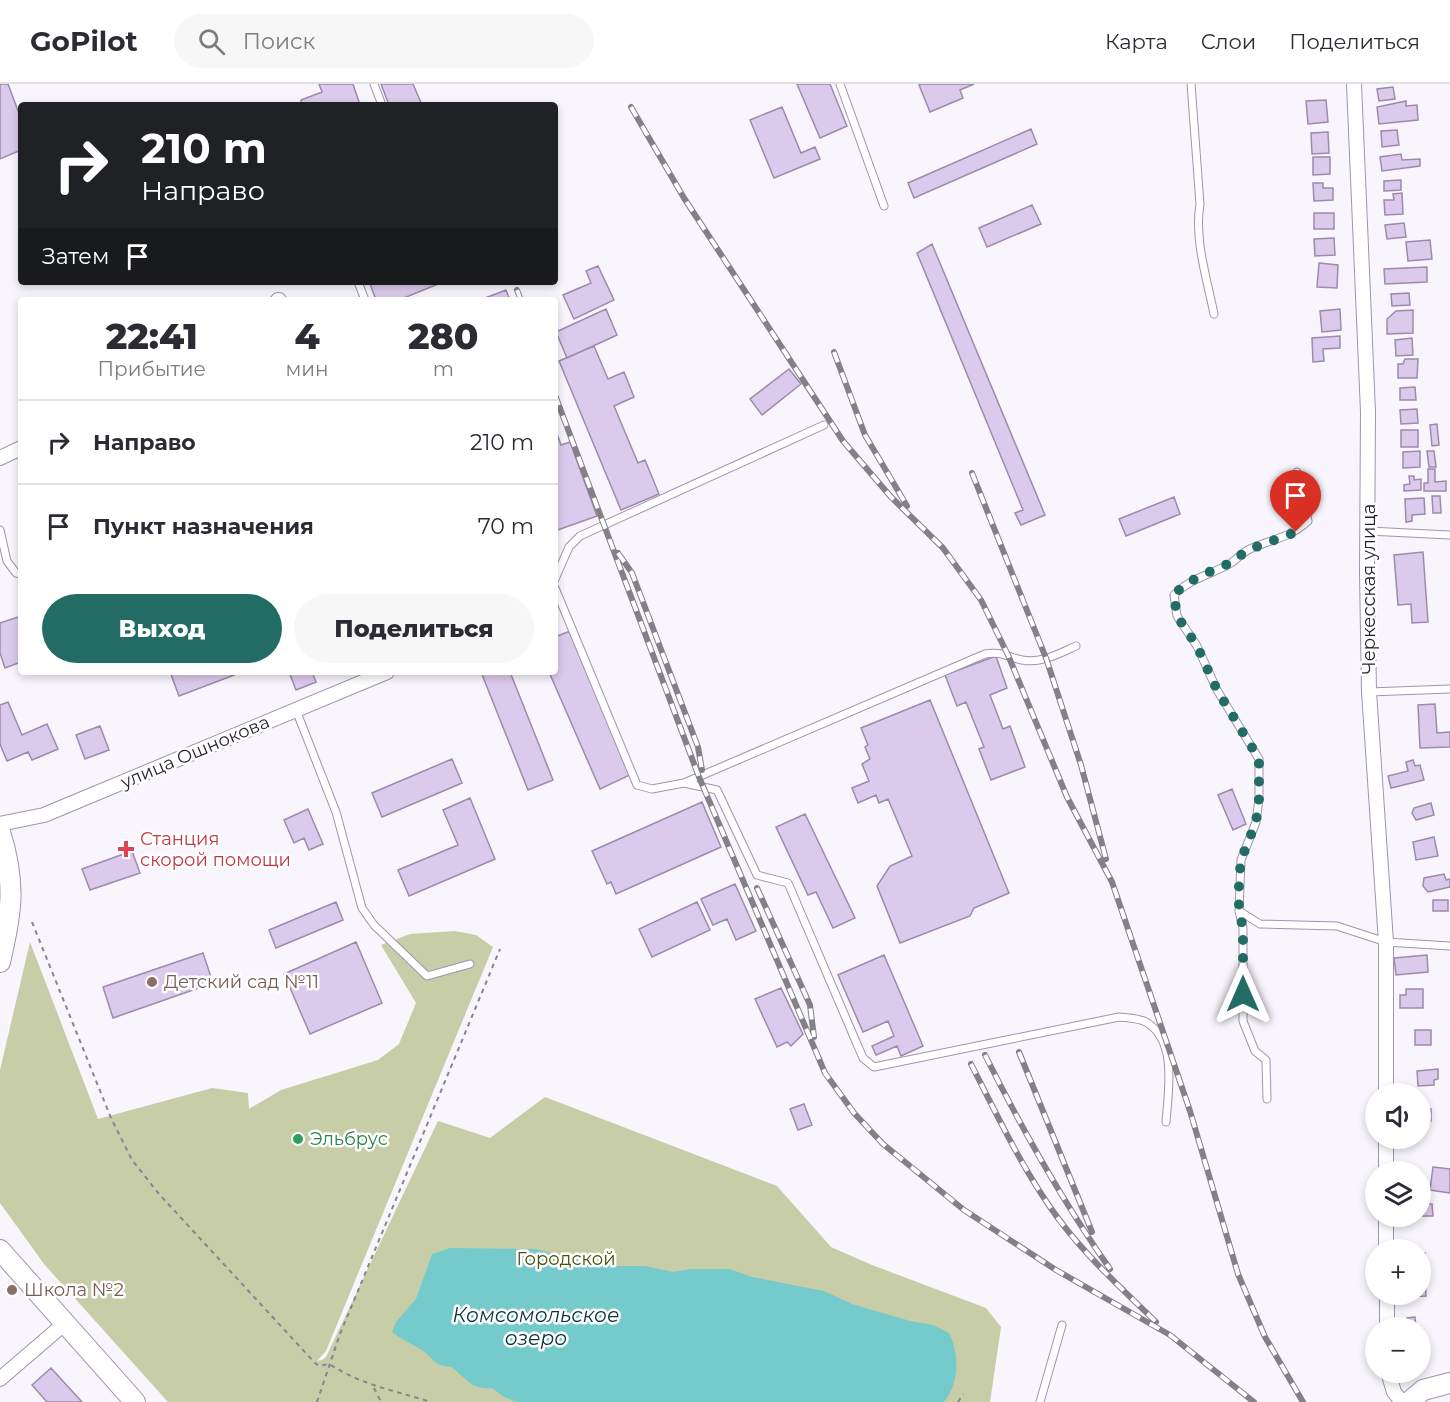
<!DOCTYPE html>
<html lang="ru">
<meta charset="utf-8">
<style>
body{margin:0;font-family:Montserrat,sans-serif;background:#f7f7f7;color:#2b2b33;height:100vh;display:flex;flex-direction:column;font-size:22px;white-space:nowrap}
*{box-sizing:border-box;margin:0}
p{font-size:20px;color:#7c7c81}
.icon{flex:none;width:33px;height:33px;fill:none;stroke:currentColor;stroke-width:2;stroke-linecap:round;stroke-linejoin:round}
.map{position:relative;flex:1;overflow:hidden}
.details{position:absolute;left:18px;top:213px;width:540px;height:378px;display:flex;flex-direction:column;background:#fff;border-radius:6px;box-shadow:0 3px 9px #0003}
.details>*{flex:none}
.hud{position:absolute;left:18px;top:18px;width:540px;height:183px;border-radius:6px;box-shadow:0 3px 9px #0003;background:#202124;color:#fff;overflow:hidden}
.controls{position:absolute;left:1365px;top:999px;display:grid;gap:12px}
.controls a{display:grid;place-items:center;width:66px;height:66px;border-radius:50%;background:#fff;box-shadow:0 3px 9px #0003;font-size:30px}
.pin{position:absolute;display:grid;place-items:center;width:51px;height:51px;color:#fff;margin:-62px -26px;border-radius:50% 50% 50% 0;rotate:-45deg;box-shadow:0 0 6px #0007}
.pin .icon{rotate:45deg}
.me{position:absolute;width:66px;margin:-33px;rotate:0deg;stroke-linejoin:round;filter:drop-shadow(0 0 4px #0008)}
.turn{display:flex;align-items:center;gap:21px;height:126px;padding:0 24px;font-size:27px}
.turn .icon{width:78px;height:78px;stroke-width:2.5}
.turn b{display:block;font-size:42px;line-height:51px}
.then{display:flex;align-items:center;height:57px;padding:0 24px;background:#0003;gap:12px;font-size:22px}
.eta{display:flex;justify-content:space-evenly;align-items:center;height:102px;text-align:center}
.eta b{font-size:36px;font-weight:800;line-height:42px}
.button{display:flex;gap:12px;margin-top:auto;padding:12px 24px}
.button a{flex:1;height:69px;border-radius:36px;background:#236c65;color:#fff;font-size:24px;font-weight:800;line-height:69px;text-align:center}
.button a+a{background:#f7f7f7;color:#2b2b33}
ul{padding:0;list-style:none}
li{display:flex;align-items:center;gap:18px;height:84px;padding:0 24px;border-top:2px solid #e1e1e2}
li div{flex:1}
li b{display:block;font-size:22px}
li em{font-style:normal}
header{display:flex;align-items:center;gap:36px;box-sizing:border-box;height:84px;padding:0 30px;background:#fff;border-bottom:2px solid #e1e1e2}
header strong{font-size:28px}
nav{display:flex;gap:33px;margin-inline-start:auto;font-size:21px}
.search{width:420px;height:54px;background:#f7f7f7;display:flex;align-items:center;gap:15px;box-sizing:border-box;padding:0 21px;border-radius:33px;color:#7c7c81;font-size:22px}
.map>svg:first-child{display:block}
.green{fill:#c7cda6}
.water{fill:#75cacc}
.building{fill:#dccaec;stroke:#9c8bab;stroke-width:1.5}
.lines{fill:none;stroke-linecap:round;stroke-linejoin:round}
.lane-casing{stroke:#a292b1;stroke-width:9}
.street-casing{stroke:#a292b1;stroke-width:16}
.secondary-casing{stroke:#a292b1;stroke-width:22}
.path{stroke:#89848e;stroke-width:2;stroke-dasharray:4.5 4.5;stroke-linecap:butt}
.lane{stroke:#fff;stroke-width:7}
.street{stroke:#fff;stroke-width:14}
.secondary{stroke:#fff;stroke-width:20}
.rail-casing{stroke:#848089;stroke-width:6}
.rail{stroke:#fff;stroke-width:4;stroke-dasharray:11;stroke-linecap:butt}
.route{stroke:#236c65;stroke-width:10;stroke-dasharray:0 18}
.health-dot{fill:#e0444e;stroke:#fff;stroke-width:2}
.education-dot{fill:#8d6e63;stroke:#fff;stroke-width:2}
.leisure-dot{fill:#2e9e5b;stroke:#fff;stroke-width:2}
.labels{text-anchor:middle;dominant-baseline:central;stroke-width:5;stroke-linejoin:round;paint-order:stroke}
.street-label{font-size:18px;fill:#241e2a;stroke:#fff}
.health-label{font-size:18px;fill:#be3a42;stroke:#fff;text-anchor:start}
.education-label{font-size:18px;fill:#785e54;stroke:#fff;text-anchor:start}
.leisure-label{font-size:18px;fill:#27864d;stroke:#fff;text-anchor:start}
.park-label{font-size:18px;fill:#4c5208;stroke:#fff}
.water-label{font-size:20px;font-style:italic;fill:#0a3536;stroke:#fff}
</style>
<header>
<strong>GoPilot</strong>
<div class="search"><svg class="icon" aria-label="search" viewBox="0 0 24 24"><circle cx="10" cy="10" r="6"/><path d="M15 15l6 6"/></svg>Поиск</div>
<nav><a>Карта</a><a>Слои</a><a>Поделиться</a></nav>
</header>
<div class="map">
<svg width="1450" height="1318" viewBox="0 0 1450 1318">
<rect width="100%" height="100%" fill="#f8f5fc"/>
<path class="green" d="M455,847L476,851L493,863L326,1267L317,1277L322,1276L326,1273L438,1037L490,1054L545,1013L777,1102L831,1163L872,1181L986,1224L1001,1243L990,1318H168L44,1180L0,1119V986L30,858L98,1035L212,1004L248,1009L249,1025L281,1006L378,976L399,960L416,919L381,861L410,850Z"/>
<path class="water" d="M450,1164L535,1165L588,1178L602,1177L615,1182H645L673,1188L691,1185H729L752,1193L824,1207L852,1220L910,1237L933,1241L949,1249C960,1271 959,1299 944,1318H517L504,1313L492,1304C472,1306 466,1295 452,1283C432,1282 434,1273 420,1265C410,1259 401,1255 392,1248L396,1238L416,1215L432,1170Z"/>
<path class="building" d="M0,0H8L21,35V66L0,75Z
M319,0H353L360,21H302L301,16L322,8Z
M381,0H413L422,21H389Z
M797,0H830L847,42L820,54Z
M922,0H974L960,6L963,14L930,28L919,1Z
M1393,3L1395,15L1379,17L1377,5Z
M1326,16L1328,38L1308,40L1306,17Z
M1406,17V22L1417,21L1418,36L1379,40L1377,23Z
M782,23L801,69L815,63L820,75L774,94L750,36Z
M1031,45L1037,60L914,114L908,99Z
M1397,46L1399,61L1382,63L1381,47Z
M1328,48L1329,69L1312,70L1311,49Z
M1401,70L1402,76L1420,75V82L1382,87L1380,73Z
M1313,73H1330V90L1313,91Z
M1401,96V106L1384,107V97Z
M1313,99H1323V104H1333V116L1314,117Z
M1402,109L1403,130L1385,131L1384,116H1394L1393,110Z
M1032,121L1041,140L987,163L979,144Z
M1314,129H1334V145H1314Z
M1404,139L1406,153L1387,155L1385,141Z
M1334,154L1335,171L1315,172L1314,155Z
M1430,156L1432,175L1408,177L1406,158Z
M932,160L1045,431L1021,441L1015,429L1023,426L917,169Z
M1319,179L1338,181L1337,204L1317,203Z
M598,182L614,216L574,235L563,211L591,199L586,187Z
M1427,183V198L1385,200L1384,185Z
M376,198H443L399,216H376L370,200Z
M506,206L510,216H480Z
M1409,209L1410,221L1392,222L1391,210Z
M606,225L617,251L567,274L556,248Z
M1340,225L1341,246L1322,248L1320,227Z
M1413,226V249L1387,250V235L1396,227Z
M1340,252V264L1323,265L1324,277L1313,278L1312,254Z
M1412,254L1413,271L1396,272L1395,256Z
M594,262L608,295L624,288L634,313L614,322L638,379L645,376L659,410L621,426L559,277Z
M1405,275H1418L1417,294H1398V280H1403Z
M789,285L801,300L762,331L750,315Z
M1415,303L1416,316H1400V304Z
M1417,325L1418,339L1401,340L1400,326Z
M1437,340L1439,361L1432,362L1430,341Z
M555,344L561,361L570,358L597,432L555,447Z
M1401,346H1418V363H1401Z
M1420,367V383L1403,384V368Z
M1427,367H1434L1436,383H1429Z
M1428,385H1435V398L1446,397V407H1424V399H1428Z
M1409,392H1414V396L1421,395V406L1404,407V401L1410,400Z
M1432,412H1440L1441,429H1433Z
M1174,413L1180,430L1126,452L1119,435Z
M1424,414L1425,430L1412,431V437L1406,438L1405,415Z
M1423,468L1428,538L1412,539L1411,520L1398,521L1394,471Z
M21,532V578L5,584L0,569V539Z
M570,547L632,690L600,705L549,588H555V553Z
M996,572L1007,604L990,611L1003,645L1010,642L1025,683L991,696L979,665L984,663L966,618L957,622L945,591Z
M170,588H242L179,612Z
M289,588H312L316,598L296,606Z
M481,588H510L553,696L528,706Z
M930,616L1009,809L974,824L970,832L900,859L877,802L890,782L912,772L888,715L879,719L876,711L858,719L852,704L869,697L862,680L870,675L865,663L868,661L861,644Z
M8,618L22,651L47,640L58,665L32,676L28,668L7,677L0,660V621Z
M1435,620L1437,649L1450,648V663L1420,664L1418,621Z
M100,642L109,666L85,675L76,651Z
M452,675L462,699L382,733L372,709Z
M1413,676L1415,682L1420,681L1424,696L1391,704L1388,692L1408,687L1406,678Z
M1232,705L1246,740L1233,746L1218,711Z
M470,714L495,775L409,812L398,786L458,761L443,726Z
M702,718L721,763L616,810L611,798L607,800L592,767Z
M1431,719L1434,731L1416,736L1412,729L1414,724Z
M308,725L323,760L309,766L304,754L294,759L284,736Z
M805,730L855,834L833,844L816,808L808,811L776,743Z
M1434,753L1438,772L1416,776L1413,758Z
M132,767L140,789L90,806L82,785Z
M1444,790L1446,796L1450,795V803L1428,808L1423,802L1424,794Z
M735,800L756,847L736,856L727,835L713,841L701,815Z
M1433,816H1448V827H1433Z
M336,818L343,836L276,864L269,846Z
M697,818L710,846L652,873L639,845Z
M356,858L382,919L310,950L284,890Z
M203,869L213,899L113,934L103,903Z
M884,871L923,962L901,972L897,962L876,971L872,962L894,952L888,937L863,948L838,891Z
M1427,871L1428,888L1396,891L1394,874Z
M781,904L803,950L791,962L787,958L777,963L755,915Z
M1406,905H1423V924H1400V911H1406Z
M1415,946H1431V961H1415Z
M1438,985V995L1434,996V1001L1418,1002L1417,987Z
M804,1020L812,1041L798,1046L790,1025Z
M1420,1025H1431V1037H1426V1044L1421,1043Z
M1433,1083L1450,1085V1109L1430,1106Z
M1420,1113H1426V1120H1432L1433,1132H1420Z
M1420,1169H1425V1188H1420Z
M1425,1191L1426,1212L1401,1213V1210H1420V1192Z
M1415,1233L1416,1244H1408L1407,1234Z
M51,1284L82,1318H47L32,1301Z"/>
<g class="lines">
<g class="lane-casing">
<path id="lane" d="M374,0L382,21
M840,0L884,122
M1191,0L1200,120C1194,155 1207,195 1214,230
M358,198L365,216
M0,446L7,477L16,489L21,490
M1368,447L1450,451
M555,495L569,463L580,452L824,341
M555,504L637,701L652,705L684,699L717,706L757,791L788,799L863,974L874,983L1119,933C1128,934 1138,934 1146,938C1178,957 1168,1008 1166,1038
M1369,608L1450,605
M296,626L336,728L362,824L374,841L427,892L470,880
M684,699L985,570C1002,567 1007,573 1022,576C1041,580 1060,569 1076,562
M1239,827L1260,840L1337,842L1386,858L1450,862
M1267,1015L1266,976L1255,967L1243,937V844L1239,827L1241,776L1256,738L1259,715V675L1217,606L1197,562L1177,532L1174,511C1190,494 1211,491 1231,479C1237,475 1243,468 1250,465C1272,455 1290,454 1308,437L1297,388
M1040,1318L1062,1241"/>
</g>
<g class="street-casing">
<path id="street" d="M1354,0L1368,328L1367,489L1369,608L1386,858V1010
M278,216H279
M0,374L21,364
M0,740L44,731L387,588
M1386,1088V1054
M1386,1132V1166
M1387,1210V1244
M1388,1288L1394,1308L1402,1318
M0,1295L64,1240"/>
</g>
<g class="secondary-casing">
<path id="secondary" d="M0,748C16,799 12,827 0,878
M0,1166L135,1318
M1409,1318L1423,1306L1450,1299"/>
</g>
<path class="path" d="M32,838L111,1034L132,1076L159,1110L315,1279L319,1282L329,1280C364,1302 393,1306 431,1318
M374,1304L381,1318
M317,1318L340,1250L500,865
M958,1318L963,1310"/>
<use href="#lane" class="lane"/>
<use href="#street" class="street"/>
<use href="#secondary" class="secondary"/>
<g class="rail-casing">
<path id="rail" d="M631,23L684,114L843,357L891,413L943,464L981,516L1008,571L1067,713L1112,798L1190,1027L1238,1190L1265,1253L1303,1318
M517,206L521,216
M834,268L865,351L907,422
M555,311L699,693L825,989L854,1029L883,1060L964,1126L1056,1186L1170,1251L1254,1318
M972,389L1046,574L1081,681L1106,775
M618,469L632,489L698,663L702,686
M757,804L810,921L814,953
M1019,968L1092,1148
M985,971C1022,1045 1063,1118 1110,1185
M971,980C995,1027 1018,1076 1048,1120C1078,1165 1118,1201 1156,1238"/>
</g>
<use href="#rail" class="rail"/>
</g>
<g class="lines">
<path class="route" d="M1243,910V844L1239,827V796L1241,776L1256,738L1259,715V675L1217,606L1197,562L1177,532L1174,511L1182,503L1198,493L1230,479L1248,466L1296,448"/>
</g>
<path class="health-dot" d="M123 756h6v6h6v6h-6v6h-6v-6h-6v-6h6z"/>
<g class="education-dot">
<circle cx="152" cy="898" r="6"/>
<circle cx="12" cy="1206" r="6"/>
</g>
<circle class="leisure-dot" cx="298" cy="1055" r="6"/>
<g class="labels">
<g class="street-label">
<text transform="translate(1369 505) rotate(-90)">Черкесская улица</text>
<text transform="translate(195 668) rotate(-23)">улица Ошнокова</text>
</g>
<g class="health-label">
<text x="140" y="755">Станция<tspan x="140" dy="21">скорой помощи</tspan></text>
</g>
<g class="education-label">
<text x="164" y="898">Детский сад №11</text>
<text x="24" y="1206">Школа №2</text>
</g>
<g class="leisure-label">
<text x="310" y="1055">Эльбрус</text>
</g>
<g class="park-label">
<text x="566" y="1175">Городской</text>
</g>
<g class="water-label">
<text x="536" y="1231">Комсомольское<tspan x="536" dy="23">озеро</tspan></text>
</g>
</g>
</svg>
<div class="controls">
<a><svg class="icon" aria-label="sound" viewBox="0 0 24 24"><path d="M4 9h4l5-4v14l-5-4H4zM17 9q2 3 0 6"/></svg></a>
<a><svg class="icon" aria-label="layers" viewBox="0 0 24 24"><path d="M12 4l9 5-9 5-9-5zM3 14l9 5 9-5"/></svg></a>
<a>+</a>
<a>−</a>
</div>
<div class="pin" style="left:1296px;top:448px;background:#d93025"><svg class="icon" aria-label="arrive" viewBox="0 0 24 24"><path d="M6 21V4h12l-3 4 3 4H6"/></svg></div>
<svg class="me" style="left:1243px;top:910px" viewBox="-20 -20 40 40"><path d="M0-17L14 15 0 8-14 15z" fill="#236c65" stroke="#fff" stroke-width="4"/></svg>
<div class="hud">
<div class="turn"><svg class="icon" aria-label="right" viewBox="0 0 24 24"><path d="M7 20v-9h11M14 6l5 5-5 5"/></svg><div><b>210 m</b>Направо</div></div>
<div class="then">Затем<svg class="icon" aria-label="arrive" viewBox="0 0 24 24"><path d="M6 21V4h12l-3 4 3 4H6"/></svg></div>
</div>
<section class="details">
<div class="eta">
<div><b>22:41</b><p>Прибытие</p></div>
<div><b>4</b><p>мин</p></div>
<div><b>280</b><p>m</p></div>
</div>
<ul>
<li><svg class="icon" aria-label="right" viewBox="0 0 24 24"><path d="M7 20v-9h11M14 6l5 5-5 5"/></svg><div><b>Направо</b></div><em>210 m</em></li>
<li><svg class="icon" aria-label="arrive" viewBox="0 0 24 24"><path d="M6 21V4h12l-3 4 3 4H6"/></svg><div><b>Пункт назначения</b></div><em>70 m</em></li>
</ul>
<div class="button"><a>Выход</a><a>Поделиться</a></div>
</section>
</div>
